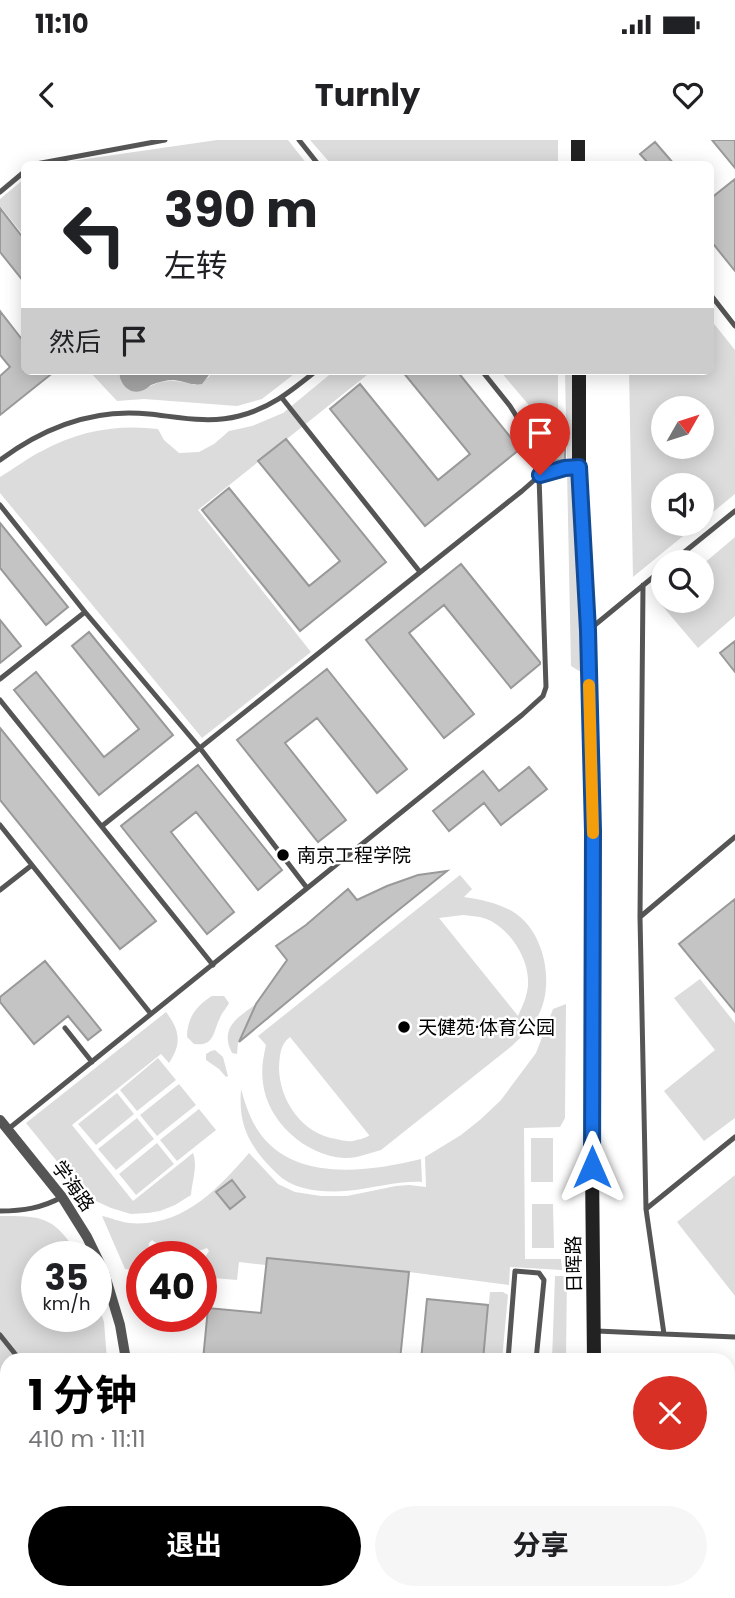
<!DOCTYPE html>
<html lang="zh">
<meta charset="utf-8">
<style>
body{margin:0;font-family:Poppins,"Noto Sans SC",sans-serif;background:#f6f6f6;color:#202124;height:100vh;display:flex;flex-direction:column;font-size:26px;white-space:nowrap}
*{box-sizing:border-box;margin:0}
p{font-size:23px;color:#757577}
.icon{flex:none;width:38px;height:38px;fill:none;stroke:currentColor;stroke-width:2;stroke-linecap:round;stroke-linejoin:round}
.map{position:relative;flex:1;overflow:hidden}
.side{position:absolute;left:0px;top:1213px;width:735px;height:247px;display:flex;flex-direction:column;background:#fff;border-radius:21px 21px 0 0;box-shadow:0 4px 18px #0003}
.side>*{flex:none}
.hud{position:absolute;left:21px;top:21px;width:693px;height:214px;border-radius:10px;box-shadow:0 4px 18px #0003;background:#fff;color:#202124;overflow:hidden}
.needle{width:46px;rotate:51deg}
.buttons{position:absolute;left:651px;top:256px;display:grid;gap:14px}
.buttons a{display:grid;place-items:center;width:63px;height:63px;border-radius:50%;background:#fff;box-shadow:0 4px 18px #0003;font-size:35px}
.speed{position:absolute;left:21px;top:1101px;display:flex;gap:14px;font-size:35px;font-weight:700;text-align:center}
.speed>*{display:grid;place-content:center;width:91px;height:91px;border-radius:50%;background:#fff;box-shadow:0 4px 18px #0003;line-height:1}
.speed small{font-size:18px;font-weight:400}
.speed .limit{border:10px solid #d22;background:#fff;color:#111}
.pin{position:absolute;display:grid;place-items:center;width:60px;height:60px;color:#fff;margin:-72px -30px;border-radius:50% 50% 50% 0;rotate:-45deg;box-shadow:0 0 7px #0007}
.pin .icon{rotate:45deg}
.me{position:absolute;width:77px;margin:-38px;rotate:0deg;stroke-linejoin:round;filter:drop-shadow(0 0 5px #0008)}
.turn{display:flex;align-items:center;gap:24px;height:147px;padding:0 28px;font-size:32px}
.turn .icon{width:91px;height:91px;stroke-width:2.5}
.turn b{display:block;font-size:49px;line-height:60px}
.then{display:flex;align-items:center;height:66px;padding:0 28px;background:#0003;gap:14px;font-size:26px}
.round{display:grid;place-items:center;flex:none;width:74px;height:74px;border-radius:37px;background:#f6f6f6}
.headline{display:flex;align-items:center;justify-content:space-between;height:119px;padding:0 28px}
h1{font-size:42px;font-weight:700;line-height:52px;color:#000}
.action{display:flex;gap:14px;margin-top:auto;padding:14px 28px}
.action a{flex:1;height:80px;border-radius:42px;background:#000;color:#fff;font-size:28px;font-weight:700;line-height:80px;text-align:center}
.action a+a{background:#f6f6f6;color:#202124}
.status{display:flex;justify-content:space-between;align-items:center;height:49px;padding:0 35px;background:#fff;direction:ltr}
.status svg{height:19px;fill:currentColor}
header{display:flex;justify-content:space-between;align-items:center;height:91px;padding:0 28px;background:#fff;font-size:32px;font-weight:700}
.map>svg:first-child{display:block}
.green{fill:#dcdcdc;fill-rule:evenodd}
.water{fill:#a3a3a3}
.building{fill:#c4c4c4;stroke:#999;stroke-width:2}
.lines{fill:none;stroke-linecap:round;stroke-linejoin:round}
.lane{stroke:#555;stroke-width:5}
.street{stroke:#555;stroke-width:10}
.secondary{stroke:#222;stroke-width:14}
.route-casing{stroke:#114b97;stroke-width:18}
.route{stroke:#1a73e8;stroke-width:12}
.slow{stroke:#f59e0b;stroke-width:12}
.poi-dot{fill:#000;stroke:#fff;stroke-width:2.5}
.labels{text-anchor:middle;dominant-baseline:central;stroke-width:5;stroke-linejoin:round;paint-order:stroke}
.poi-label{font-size:19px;fill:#000;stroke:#fff;text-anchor:start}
.street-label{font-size:19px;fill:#000;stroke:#fff}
</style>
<div class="status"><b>11:10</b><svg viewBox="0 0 49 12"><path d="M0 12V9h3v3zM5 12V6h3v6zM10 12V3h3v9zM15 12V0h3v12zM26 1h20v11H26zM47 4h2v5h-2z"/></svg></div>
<header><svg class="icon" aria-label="back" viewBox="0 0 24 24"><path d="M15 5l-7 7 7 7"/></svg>Turnly<svg class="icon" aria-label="heart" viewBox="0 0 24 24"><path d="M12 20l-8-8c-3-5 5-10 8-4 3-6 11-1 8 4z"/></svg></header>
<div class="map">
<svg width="735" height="1458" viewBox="0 0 735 1458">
<rect width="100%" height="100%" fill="#fff"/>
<path class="green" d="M217,0H288L307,24H51Z
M310,0H558V24H331Z
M24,39V96L0,66V59Z
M711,180L735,210V354L702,381V345H663V383H699L633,437L629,231H710ZM663,268H702V306H663Z
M89,231H119V236L141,251C162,239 172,239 195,245L209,237L212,231H298L262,259L237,266L144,259L117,261Z
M334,231H372L198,370L311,512L202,598L0,353V337C14,329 27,318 42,311C77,291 118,284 158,289L164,300L179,313L199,312L214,304L229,291L252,286L283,273Z
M500,231H558V270H533Z
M565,231H579L589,537L571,526Z
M735,397V476L698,508L659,462L663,458V460H702V425Z
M460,735L472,749L464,757C483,760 499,763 515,773C545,793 555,845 538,876C532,887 522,896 513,905L381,1010C369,1013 356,1019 344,1018C306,1016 267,981 263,943C261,930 263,918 266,905L258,896ZM463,775C469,776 475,776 480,777C506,783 527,814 528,839C529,853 523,865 518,876L439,778ZM290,897L369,995V996C364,998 358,1000 353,1001C348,1002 341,1000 336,999C302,994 279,960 279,927C280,914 280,905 290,897Z
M700,839L735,883V978L704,1001L664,951L715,910L674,858Z
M212,856H224L229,863C227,868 222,872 220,878C213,891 215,907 194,904L187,897C187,878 196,866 212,856Z
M256,864L238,903L237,914L232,913C219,888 238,877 256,864Z
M566,864L565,978L560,987L524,988L525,1119H561L562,1130L510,1127L509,1145L409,1132L267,1118L266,1125L239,1122L237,1140L201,1137V1123L209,1111L207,1108C188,1116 168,1113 152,1100L149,1103L148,1116H142V1129L139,1131L125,1129L102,1076C111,1078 121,1082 129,1083C182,1088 218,1049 249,1013L278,1044L295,1052L321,1056H347L396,1046L409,1045L426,1047L425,1017L461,995L481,979L501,960L536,913L553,869Z
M166,872C180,890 182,904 169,923L161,914L72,985L133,1061L193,1013C198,1026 192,1041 191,1055L175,1065L160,1071L148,1073L131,1074L111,1068L85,1056L26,983Z
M215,910L223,917L228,936L226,937L219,929L206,920V914L211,911Z
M158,918L176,940L137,971L120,950Z
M179,944L196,965L157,996L140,975Z
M241,949C245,963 249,976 257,989C291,1043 368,1032 421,1019L422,1042C401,1041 383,1046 362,1049C338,1053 303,1054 282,1038C276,1033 269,1026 263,1019C244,996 239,978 241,949Z
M117,953L134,974L96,1005L78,984Z
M199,969L216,990L177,1021L160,1000Z
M137,978L154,999L116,1030L98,1009Z
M531,998H553V1042H531Z
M157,1003L174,1024L136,1055L119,1034Z
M735,1035V1156L677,1082Z
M532,1064H553L554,1108H532Z
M0,1076C45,1076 54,1077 79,1116H37V1176H96V1158L104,1182L107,1220H7V1444L0,1450Z
M555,1136H567L566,1220H552Z
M490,1152H503L508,1155L502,1220H483Z
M98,1453H297L290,1458H103Z
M326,1453L436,1452L440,1458H319Z"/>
<path class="water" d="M119,231H212L202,244C192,246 184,241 174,240C166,240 158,242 151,245C148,247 145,250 141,251C128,255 119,242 119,231Z"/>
<path class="building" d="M712,0H735V28Z
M655,2L674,24H649L640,14Z
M735,39V131L710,100V59Z
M0,68L24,99V142L0,112Z
M0,171L24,202V231H55L0,275V236L10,227L0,215Z
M402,231H457L520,309L425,386L330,269L360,244L438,340L470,314Z
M286,299L386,422L300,491L202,370L229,348L309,446L340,421L258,321Z
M565,305V320L550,321V306Z
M0,383L68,467L46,485L0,428Z
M461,424L540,522V524L511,548L444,465L409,493L474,574L444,598L366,500Z
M0,480L21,506L0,523Z
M89,492L173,595L99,655L14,550L36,532L104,617L139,589L72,506Z
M735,501V532L720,513Z
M327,529L407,629L377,653L317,578L285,603L346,680L318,702L237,600Z
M0,588L156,781L120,809L0,660Z
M198,625L282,730L258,750L196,672L171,692L234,772L207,794L121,686Z
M529,627L547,649L501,685L484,663L449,691L433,671L483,631L499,651Z
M447,731L381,784L239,902L256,864L287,820L276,806L306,785L348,749L357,760L387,746L418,735Z
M735,759V872L679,804Z
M45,821L101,890L88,900L68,876L34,904L0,862V857Z
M232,1040L245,1057L230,1069L216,1052Z
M267,1118L409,1132L400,1220H203L208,1168L261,1173Z
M427,1159L488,1165L483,1220H421Z"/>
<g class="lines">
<path class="lane" d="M299,0L318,24
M36,24L165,0
M0,52L24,32
M710,154L735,186
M282,258L420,432
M0,320C43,288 94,268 149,274C178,277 209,284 239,276C271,268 291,251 316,231
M0,365L85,472L200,608L307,748
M672,422L735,371
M643,445L640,777L735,697
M590,489L663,429
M0,539L85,472
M0,560L213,825
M0,685L151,874
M102,686L522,351L539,336L565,328L576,327
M0,750L32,725
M640,777L646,1069L664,1194L735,1197
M65,888L92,922
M7,990L522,575L543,556L546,547L539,336L527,293L510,266L482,231
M646,1069L735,997
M0,1071C23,1071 42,1068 62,1057
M597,1191L664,1194
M0,1195L20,1220
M508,1220L515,1131L539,1133L544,1140L536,1220
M85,1452L89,1458
M556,1452L559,1458
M301,1458L308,1452"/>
<path class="street" d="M0,980L62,1057L87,1097L104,1132L120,1185L126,1220
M31,1458L37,1452"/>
<path class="secondary" d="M578,0V24
M579,231V327L588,490L593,691L592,1027L594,1220
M594,1458V1452"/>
</g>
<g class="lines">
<g class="route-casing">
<path id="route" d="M540,335L565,328L579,327L588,490L593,691L592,1027"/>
</g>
<use href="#route" class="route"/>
<path class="slow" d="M589,545L593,693"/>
</g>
<g class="poi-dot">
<circle cx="283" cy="715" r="7"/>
<circle cx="404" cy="887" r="7"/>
</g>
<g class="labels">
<g class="poi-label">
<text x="297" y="715">南京工程学院</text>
<text x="418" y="887">天健苑·体育公园</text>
</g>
<g class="street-label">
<text transform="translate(73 1046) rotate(54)">学海路</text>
<text transform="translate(574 1124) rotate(-91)">日晖路</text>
</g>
</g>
</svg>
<div class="buttons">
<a><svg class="needle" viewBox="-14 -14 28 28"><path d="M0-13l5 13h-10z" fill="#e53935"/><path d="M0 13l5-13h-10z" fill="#757577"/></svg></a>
<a><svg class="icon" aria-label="sound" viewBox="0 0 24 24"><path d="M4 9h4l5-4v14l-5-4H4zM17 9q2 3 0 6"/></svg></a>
<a><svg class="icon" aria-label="search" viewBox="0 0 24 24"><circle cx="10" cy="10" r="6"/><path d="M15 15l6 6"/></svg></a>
</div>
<div class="speed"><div>35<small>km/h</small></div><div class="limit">40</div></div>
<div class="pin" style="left:540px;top:335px;background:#d93025"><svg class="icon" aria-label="arrive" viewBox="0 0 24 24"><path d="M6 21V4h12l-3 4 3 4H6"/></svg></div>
<svg class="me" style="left:592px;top:1027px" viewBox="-20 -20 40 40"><path d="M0-17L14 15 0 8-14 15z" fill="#1a73e8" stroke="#fff" stroke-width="4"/></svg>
<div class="hud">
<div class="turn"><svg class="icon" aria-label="left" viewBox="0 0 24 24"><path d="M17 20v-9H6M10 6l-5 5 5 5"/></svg><div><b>390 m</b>左转</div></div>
<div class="then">然后<svg class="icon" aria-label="arrive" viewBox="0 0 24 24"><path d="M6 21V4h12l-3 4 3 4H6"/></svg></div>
</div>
<section class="side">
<div class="headline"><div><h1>1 分钟</h1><p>410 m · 11:11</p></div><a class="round" style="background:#d93025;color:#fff"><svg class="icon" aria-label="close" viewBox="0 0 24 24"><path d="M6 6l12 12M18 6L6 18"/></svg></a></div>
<div class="action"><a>退出</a><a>分享</a></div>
</section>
</div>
